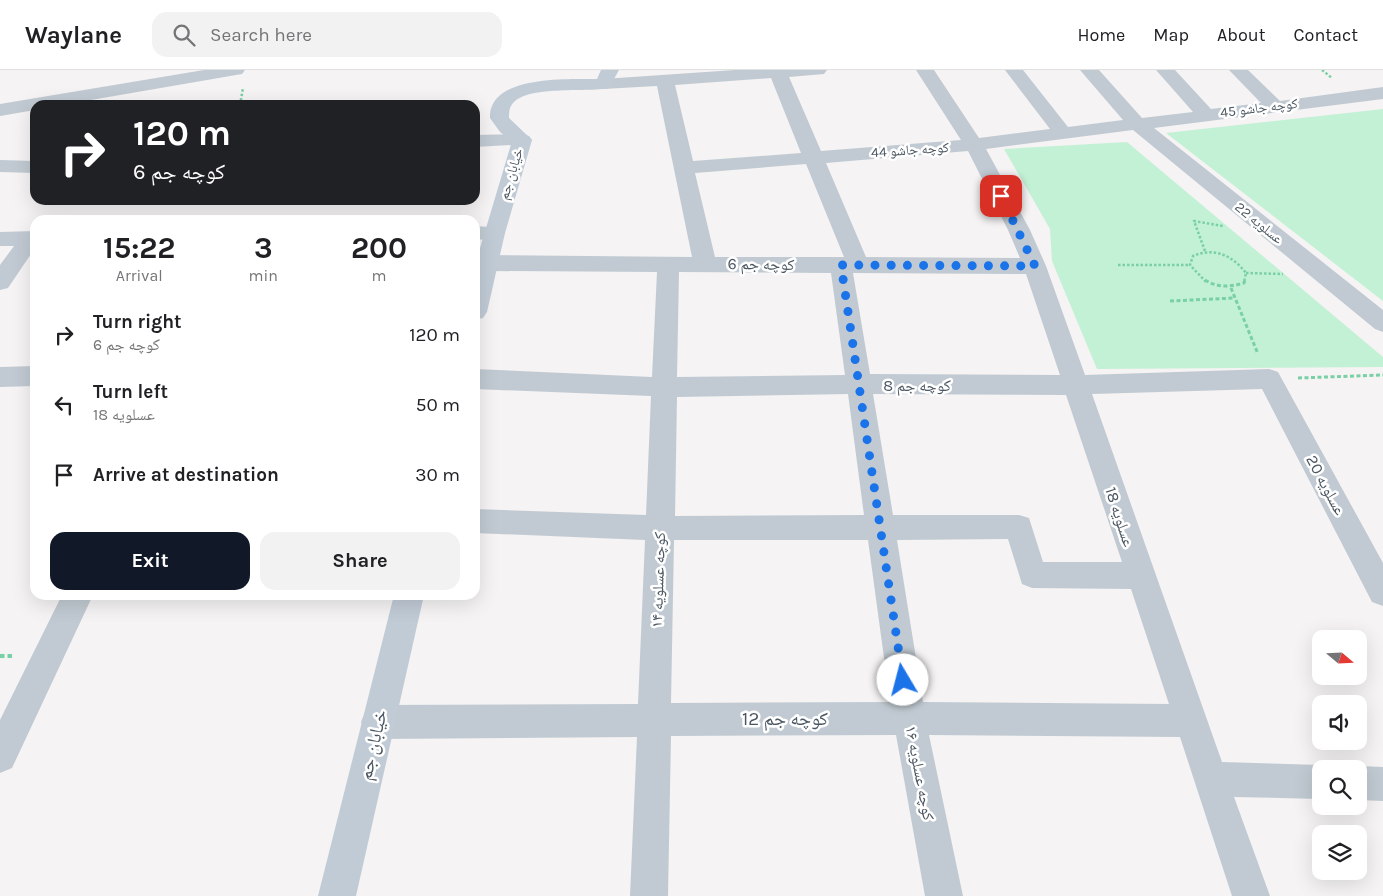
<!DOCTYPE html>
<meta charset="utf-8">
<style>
body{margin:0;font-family:Karla,"Noto Naskh Arabic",sans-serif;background:#f2f2f2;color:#202124;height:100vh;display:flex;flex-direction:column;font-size:19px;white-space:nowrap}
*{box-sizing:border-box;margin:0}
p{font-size:16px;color:#757577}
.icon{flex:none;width:28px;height:28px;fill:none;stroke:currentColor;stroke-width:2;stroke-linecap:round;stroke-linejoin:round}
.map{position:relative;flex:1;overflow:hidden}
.panel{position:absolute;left:30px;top:145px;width:450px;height:385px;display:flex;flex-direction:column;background:#fff;border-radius:15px;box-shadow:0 5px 20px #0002}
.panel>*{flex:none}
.banner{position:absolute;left:30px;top:30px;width:450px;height:105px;border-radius:15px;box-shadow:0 5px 20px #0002;background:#202124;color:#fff;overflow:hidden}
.needle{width:32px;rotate:109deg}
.tools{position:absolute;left:1312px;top:560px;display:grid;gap:10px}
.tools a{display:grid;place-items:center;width:55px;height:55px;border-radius:10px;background:#fff;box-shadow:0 5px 20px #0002;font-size:25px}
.pin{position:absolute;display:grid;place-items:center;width:42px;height:42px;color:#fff;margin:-21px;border-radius:10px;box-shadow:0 2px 8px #0006}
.me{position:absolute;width:55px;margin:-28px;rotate:352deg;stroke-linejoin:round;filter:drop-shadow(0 0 4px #0008)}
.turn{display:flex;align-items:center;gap:18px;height:105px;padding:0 20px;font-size:22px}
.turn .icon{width:65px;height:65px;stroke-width:2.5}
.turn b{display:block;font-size:35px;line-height:42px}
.eta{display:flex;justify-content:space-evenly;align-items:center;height:85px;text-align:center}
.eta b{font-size:30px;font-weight:700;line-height:35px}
.action{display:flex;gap:10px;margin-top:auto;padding:10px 20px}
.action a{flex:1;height:58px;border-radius:15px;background:#111827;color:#fff;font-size:20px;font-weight:700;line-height:58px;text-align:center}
.action a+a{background:#f2f2f2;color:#202124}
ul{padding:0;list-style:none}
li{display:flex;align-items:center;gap:15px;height:70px;padding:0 20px}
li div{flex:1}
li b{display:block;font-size:19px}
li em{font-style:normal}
header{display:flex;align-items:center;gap:30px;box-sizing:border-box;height:70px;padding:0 25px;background:#fff;border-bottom:1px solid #e0e0e0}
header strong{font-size:24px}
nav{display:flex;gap:28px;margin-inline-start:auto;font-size:18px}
.search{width:350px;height:45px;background:#f2f2f2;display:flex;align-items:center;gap:12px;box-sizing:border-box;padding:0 18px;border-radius:15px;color:#757577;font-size:19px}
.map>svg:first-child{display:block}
.green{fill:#c3f1d5}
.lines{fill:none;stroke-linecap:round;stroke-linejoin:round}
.path-far2{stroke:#7ad0a6;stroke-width:2.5;stroke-dasharray:2.5 2;stroke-linecap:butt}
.path-far1{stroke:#7ad0a6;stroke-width:3;stroke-dasharray:4 2.5;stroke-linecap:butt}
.path{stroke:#7ad0a6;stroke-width:4;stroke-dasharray:4.5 3;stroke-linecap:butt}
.street{fill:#c1cad2;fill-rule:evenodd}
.secondary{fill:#c1cbd6;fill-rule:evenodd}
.route{stroke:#1a73e8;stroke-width:9;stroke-dasharray:0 16.2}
.labels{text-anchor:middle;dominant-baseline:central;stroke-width:5;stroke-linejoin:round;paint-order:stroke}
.far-street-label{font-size:14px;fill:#4a5661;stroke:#fff}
.street-label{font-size:16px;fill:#4a5661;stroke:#fff}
.near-street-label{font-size:19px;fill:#4a5661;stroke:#fff}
</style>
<header>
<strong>Waylane</strong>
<div class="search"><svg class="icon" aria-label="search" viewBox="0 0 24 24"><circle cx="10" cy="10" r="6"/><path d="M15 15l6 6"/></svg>Search here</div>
<nav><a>Home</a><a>Map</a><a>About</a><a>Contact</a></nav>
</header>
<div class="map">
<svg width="1383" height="826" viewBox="0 0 1383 826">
<rect width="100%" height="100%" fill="#f5f3f3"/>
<path class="green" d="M1383,39V231L1166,63Z
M1127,72L1383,287V297L1097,299L1052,191L1050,159L1004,79Z"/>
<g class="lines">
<path class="path-far2" d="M1322,0L1332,8
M240,35L243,18
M1205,181L1194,151L1223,156
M1118,195H1190
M1246,203L1283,204
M1206,212L1190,195L1193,186C1214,177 1232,185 1246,203L1244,212"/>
<path class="path-far1" d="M1205,210C1218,218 1230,217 1244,213L1245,210
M1231,218L1258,284
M1170,231L1235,228
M1298,308L1383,305"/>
<path class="path" d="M0,586H14"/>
<path class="street" d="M204,0H245L242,4L236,5L62,35H35V40L0,46V34Z
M735,0H827L824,4L789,7L821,81L961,70L916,0H934L979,68L1050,59L1005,0H1023L1068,57L1123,50L1080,0H1099L1142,48L1193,42L1156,0H1175L1211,39L1261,33L1229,0H1248L1280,31L1383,17V29L1154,58L1383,240V262L1375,259L1133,60L986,79L1030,160L1046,196L1085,305L1269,299L1278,302L1383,493V536L1372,532L1262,319L1092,324L1222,692L1321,695L1331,699H1321V729L1234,727L1270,826H1232L1180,667L929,665L963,826H925L896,665L671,666L668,826H630L637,667L378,669L366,664L361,652L366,640L378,635L638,634L645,470L475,463V439L646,445L651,326L475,319V299L652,307L657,202L487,201L479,198L476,193L479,188L487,185L692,187L657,16L603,19L597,18L594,14L597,10L603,9ZM771,8L801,83L693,91L675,15ZM968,81L1008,160L1020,188L866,187L826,93ZM806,94L844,187H715L695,103ZM679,202L831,203L845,305L677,307ZM853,203L1026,204L1060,305L870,304ZM848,324L864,445L675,446L677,327ZM873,324L1066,325L1122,492H1043L1029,448L1019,445H893ZM1008,469L1022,514L1032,518L1131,519L1169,634L923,632L897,470ZM674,470H868L890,632L671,633Z
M522,64L529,66L532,70L529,74L475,77V65Z
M0,90L35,91V103L0,102Z
M475,156L502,158L505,163L502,168L475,170Z
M35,161V178L8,218L0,220V195L14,176H0V162Z
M35,296V316L0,317V297Z
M62,525H93L12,698L0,703V650Z
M1359,696L1383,697V731L1359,730V699H1352Z"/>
<path class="secondary" d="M601,0H619L609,18C587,23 523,14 511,36C509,39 509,44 509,48L532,70L505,163L487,242L483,248L475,250V195L512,71L500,62L490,48C490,44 490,40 492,36C504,6 570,9 597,9Z
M394,525H424L356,826H318Z"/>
</g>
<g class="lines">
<path class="route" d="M903,610L841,195L1035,196L1001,126"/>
</g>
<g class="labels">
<g class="far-street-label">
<text transform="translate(1259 38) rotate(-7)">کوچه جاشو 45</text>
<text transform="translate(910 80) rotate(-4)">کوچه جاشو 44</text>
<text transform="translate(511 104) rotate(-73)">خیابان جم</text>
<text transform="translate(1259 153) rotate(39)">عسلویه 22</text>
</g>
<g class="street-label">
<text transform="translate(761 194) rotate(1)">کوچه جم 6</text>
<text x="917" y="315">کوچه جم 8</text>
<text transform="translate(1326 415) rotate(62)">عسلویه 20</text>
<text transform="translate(1120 447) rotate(72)">عسلویه 18</text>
<text transform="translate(658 510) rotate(-88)">کوچه عسلویه ۱۴</text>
<text transform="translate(920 703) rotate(79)">کوچه عسلویه ۱۶</text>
</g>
<g class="near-street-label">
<text x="785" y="649">کوچه جم 12</text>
<text transform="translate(373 675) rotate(-77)">خیابان جم</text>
</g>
</g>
</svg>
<div class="tools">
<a><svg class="needle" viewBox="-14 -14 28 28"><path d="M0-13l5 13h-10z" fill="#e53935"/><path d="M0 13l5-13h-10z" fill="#757577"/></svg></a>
<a><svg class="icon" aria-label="sound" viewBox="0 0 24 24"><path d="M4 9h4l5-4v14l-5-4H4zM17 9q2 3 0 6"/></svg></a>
<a><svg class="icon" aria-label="search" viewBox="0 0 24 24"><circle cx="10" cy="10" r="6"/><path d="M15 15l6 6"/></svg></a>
<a><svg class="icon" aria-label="layers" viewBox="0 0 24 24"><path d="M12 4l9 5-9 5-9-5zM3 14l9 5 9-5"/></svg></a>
</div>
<div class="pin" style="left:1001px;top:126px;background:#d93025"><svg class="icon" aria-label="arrive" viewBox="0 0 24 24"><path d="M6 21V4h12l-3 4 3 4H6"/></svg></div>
<svg class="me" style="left:903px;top:610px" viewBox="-20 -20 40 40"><circle r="19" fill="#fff"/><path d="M0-13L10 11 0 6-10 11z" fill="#1a73e8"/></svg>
<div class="banner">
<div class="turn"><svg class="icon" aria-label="right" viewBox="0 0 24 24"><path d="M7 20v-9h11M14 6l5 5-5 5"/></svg><div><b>120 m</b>کوچه جم 6</div></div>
</div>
<section class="panel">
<div class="eta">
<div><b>15:22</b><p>Arrival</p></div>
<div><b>3</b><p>min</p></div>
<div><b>200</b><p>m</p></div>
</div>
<ul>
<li><svg class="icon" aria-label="right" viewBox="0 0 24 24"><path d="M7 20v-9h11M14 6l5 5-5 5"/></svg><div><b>Turn right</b><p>کوچه جم 6</p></div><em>120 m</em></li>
<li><svg class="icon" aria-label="left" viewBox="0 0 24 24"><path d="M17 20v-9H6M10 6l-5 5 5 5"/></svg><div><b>Turn left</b><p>عسلویه 18</p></div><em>50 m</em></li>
<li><svg class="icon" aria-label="arrive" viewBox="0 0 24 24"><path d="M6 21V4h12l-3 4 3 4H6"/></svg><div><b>Arrive at destination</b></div><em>30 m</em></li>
</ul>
<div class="action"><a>Exit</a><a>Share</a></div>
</section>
</div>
